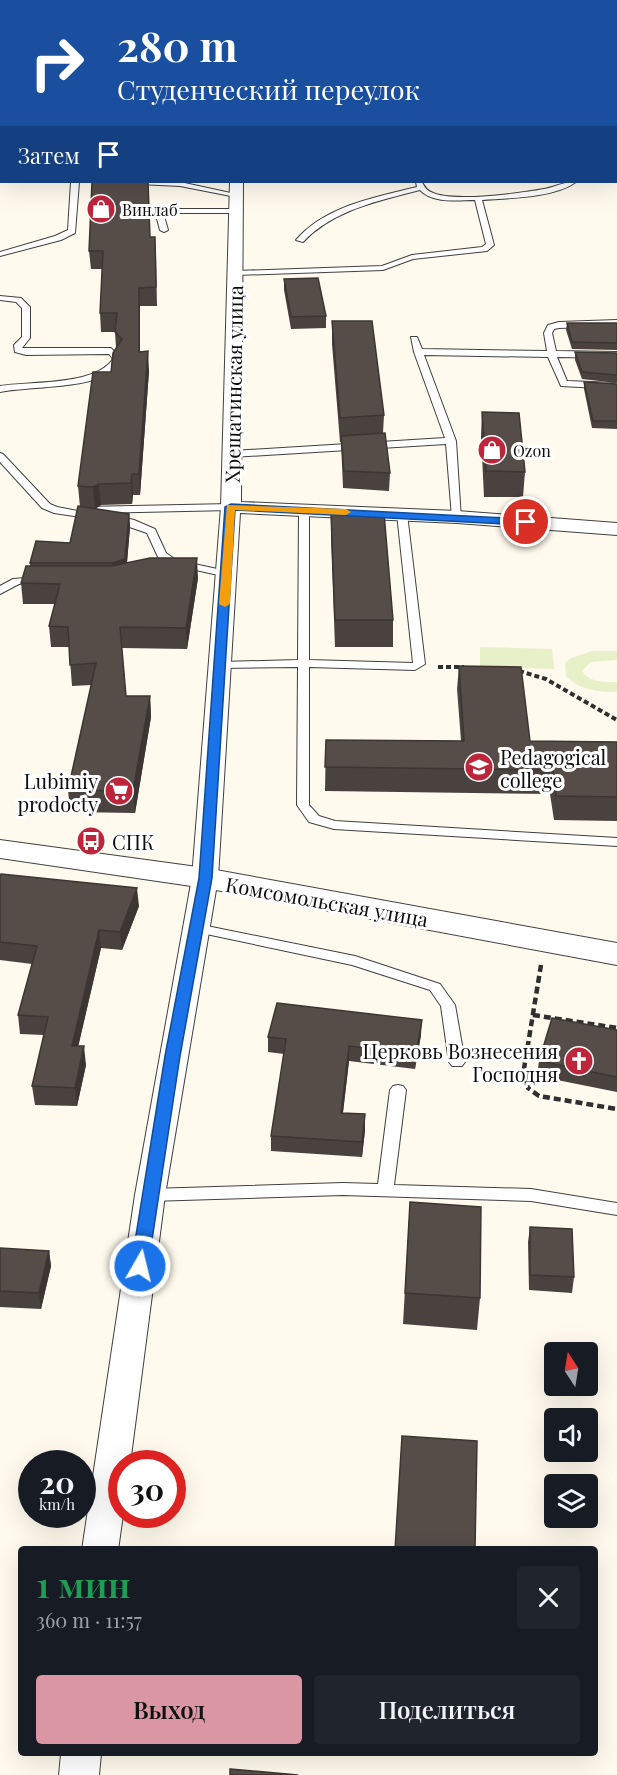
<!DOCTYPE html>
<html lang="ru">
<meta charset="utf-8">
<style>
body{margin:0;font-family:"Playfair Display",serif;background:#20242c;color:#f1f3f6;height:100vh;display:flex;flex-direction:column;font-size:22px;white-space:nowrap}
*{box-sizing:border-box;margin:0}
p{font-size:20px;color:#9ea1a6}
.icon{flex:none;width:33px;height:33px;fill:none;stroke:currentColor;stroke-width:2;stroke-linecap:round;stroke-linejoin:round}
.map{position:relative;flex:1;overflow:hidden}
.drawer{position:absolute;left:18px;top:1546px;width:580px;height:210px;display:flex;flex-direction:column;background:#171b24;border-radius:6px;box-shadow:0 6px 24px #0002}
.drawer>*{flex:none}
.top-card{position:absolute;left:0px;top:0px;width:618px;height:183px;box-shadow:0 6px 24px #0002;background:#1a4fa0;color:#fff;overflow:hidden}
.needle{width:39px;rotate:348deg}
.tools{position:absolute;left:544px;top:1342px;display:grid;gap:12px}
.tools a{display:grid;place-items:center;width:54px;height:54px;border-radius:6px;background:#171b24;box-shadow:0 6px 24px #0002;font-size:30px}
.speed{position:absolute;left:18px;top:1450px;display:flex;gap:12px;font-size:30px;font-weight:700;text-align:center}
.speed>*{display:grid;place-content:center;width:78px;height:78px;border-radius:50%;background:#171b24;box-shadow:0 6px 24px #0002;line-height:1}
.speed small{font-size:15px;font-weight:400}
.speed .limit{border:9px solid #d22;background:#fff;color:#111}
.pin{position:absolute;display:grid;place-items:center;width:51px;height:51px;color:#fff;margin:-26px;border:3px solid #fff;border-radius:50%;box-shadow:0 2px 6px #0007}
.me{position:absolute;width:66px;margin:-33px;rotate:8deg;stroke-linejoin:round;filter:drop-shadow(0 0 4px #0008)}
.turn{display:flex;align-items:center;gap:21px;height:126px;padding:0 18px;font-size:27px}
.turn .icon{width:78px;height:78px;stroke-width:2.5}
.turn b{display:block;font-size:42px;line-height:51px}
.then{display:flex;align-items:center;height:57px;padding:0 18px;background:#0003;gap:12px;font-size:22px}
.round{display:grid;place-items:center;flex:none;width:63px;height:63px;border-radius:6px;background:#20242c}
.head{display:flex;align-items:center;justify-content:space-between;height:102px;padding:0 18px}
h1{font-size:36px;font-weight:600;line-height:45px;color:#1e9e55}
.button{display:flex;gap:12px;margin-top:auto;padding:12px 18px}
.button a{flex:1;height:69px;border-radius:6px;background:#da96a2;color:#111;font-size:24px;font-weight:600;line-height:69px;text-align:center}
.button a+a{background:#20242c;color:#f1f3f6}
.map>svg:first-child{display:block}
.pitch{fill:#e7f0c9}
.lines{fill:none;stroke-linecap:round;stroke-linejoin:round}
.service-casing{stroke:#404040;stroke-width:2}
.minor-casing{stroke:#404040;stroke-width:2}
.tertiary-casing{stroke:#404040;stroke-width:2}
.path-far1{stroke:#2f2f2f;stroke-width:4;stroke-dasharray:5 3;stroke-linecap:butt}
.path{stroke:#2f2f2f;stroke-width:4.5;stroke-dasharray:7 4;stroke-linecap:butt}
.service{fill:#fff;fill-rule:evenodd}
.minor{fill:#fff;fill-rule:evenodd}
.tertiary{fill:#fff;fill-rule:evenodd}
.wall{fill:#4a423f}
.shaded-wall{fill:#3c3633}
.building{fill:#564d49;stroke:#3c3633;stroke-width:1.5}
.route{fill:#1a73e8;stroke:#114b97;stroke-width:1.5}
.slow{fill:#f59e0b}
.labels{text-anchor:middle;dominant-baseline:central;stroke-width:6;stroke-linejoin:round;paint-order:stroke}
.far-poi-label{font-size:16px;fill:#0d0d0d;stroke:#fff;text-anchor:start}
.street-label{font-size:20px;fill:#0d0d0d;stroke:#fff}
.poi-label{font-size:20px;fill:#0d0d0d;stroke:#fff;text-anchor:start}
</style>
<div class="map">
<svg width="617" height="1775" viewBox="0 0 617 1775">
<rect width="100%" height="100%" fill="#fffaed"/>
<path class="pitch" d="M480,647L552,649L554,669L480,667Z
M592,651H617V660L591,662L582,671C590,683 604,682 617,682V692C598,692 580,690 566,676L565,663L571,658Z"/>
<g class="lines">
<g class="service-casing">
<path id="service" d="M71,182H79L75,233L61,240L0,256V252L55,236L68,230Z
M135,182H180L240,195L236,197L180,186L139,184Z
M416,182H422C424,186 426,190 431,192C451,203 521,193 544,189C555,187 565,181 576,182C554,198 509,198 482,200L494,245L487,251L413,259L383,270L236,275L232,273L236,271L382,266L412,255L482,247L486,244L475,200C458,200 433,204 420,190C378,201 333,210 303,242L296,240C325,206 376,197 417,187Z
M164,209H234L238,211L234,213H168L164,216L168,230L164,232L160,230L156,215Z
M0,296L21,298L30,307V338L22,348H111L121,359C119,363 116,368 113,371C90,389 30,386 0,392V386C30,381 95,386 113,359L109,354L26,355L15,352L14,345L22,337V308L16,302L0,300Z
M617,320V326L559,328L554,329L552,333L556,351L617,352V358L557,357L567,381L617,383V389L561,386L548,357L424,355L456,441L461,519H453L452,517L446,444L232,457L227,454L232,451L445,438L414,352L411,337H417L422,349L547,351L544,333L548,325L559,322Z
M0,453L3,454L50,504L57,507L78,511L83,507L231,504L236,507L231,510L93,513L99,516L94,519L54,513L42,508L0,462Z
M304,508L309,511V660L413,663L397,514L402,511L407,514L425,664L415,670L309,667V805L319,816L335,821L617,838V846L334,829L309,822L297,805L298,667L221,668L215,665L221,662L298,660L299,511Z
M113,515L134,520L155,529L166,553L176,560L231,572L232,574L227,577L169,564L158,557L147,533L109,520L108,518Z
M37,577L42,580L41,582L19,584L0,594V586L13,579Z
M197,924L355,956L440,984L455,1005L465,1062L462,1066H452L449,1062L441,1006L430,990L352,965L192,931L190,928L192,925Z
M398,1085L403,1086L406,1090L394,1185L531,1189L617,1203V1215L531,1201L343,1195L150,1201L144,1199L142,1195L144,1191L150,1189L343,1183L378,1184L390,1090L393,1086Z"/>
</g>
<g class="minor-casing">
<path id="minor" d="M116,0H127L115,2Z
M0,42H2V48H0Z
M616,138H617V146H616Z
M0,151H2V159H0Z
M230,182H243L241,502L457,511L617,523V535L457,523L240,513L218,878L165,1195L130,1464H122L123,1515L118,1550H82L135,1195L192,878L221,507Z
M61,1754H101L99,1775H59Z"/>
</g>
<g class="tertiary-casing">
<path id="tertiary" d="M0,840L205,868L617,943V965L205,888L0,858Z"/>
</g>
<path class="path-far1" d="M438,667H464
M519,671L546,679L617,720"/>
<path class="path" d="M541,965L523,1075L528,1088L539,1096L617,1109
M533,1015L617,1028"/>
<use href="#service" class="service"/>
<use href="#minor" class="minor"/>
<use href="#tertiary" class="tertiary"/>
</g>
<path class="wall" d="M150,237L156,255L157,306H140V352L149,371L140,495H133L132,504L101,505L95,509L85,508L129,514L130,527L127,563L198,578L187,649L122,648L126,696H150L151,717L135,813L70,812L68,790L91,685L72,686L69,647H51L49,626L55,604H23L21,583L30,566V563L70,543L80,507L78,486L111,372L116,348L115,332H101L100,313L102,269H91L89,251Z
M284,279L326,316V328L291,329L284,290Z
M332,321L384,415L383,433L390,473L389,491L343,488L341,442H340L332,344Z
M567,323H617V350L572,349L566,330Z
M575,352L617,353V383L582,379L575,360Z
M584,382L617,384V429L592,428L584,389Z
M482,412L525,472L523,497H484L481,436Z
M331,513L393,620V647H335L331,539Z
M459,666L530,741L617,742V821L554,820L550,794L325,791L326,740L461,741L457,689Z
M0,877L139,906L122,950L101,948L78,1046L86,1065L77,1106L35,1105L32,1086L44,1035L20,1034L18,1015L32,964L0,960Z
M617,1030V1092L537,1076L539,1061Z
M421,1035L415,1069L349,1061L343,1113L365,1114V1130L362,1157L271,1151V1136L284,1054L268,1052V1037Z
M410,1202L480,1298L477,1330L403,1324Z
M530,1227L574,1277L572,1293L529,1290L528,1242Z
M0,1248L49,1251L51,1266L41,1309L0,1307Z"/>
<path class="shaded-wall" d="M139,288L140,306V371L139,352Z
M148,351L149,371L140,495L139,474Z
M132,474L133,495L132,504L131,483Z
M99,484L101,505L95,509L93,487Z
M129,514L130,527L126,573L113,576L112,563Z
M197,558L198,578L187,649L186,628Z
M150,696L151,717L135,813L133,791Z
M137,888L139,906L122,950L120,932Z
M99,930L101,948L74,1065L72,1046Z
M422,1020L421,1035L415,1069L416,1054Z
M84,1046L86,1065L77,1106L75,1088Z
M349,1046V1061L341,1128V1113Z
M365,1114V1130L362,1157V1142Z
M49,1251L51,1266L41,1309L39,1293Z"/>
<path class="building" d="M92,182H148L150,237H155L156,287L139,288V352L148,351L139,474H132L131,483L99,484L93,487L78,486L93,372H111L113,353L122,339L115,332L117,313H100L103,251H89Z
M318,278L326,316L291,317L284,279Z
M332,321H372L384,415L340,418Z
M567,323H617V343L572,342Z
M575,352L617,353V375L582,372Z
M584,382L617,384V421H593Z
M482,412L519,413L525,472L486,471Z
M385,433L390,473L344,471L341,436Z
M78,506L129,514L125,559L112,563H30L36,541L70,543Z
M331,513H384L393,620H335Z
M150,558H197L186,628L120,627L126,696H150L133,791L68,790L96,663L70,665L68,627L49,626L60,584L21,583L26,566H112Z
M459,666L521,667L530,741L617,742V797L556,796L553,770L325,767L326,740L464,741Z
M1,874L137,888L120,932L99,930L72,1046H84L75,1088L32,1086L48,1017L18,1015L37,946L0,942V877Z
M277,1003L422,1020L416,1054L349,1046L341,1113L365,1114L362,1142L271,1136L286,1039L268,1037Z
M552,1018L617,1030V1077L539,1061Z
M410,1202L481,1207L480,1298L405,1293Z
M530,1227L572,1229L574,1277L530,1275Z
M0,1248L49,1251L39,1293L0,1291Z
M402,1436L477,1441L475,1550H395Z
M230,1769L298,1775H230Z"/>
<path class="route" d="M231,504L526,519L531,522L526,525L235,510L212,878L180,1056L148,1266L146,1271H134L131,1266L165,1056L199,878L225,507Z"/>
<path class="slow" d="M227,505L346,509L351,512L346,515L235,510L230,604L225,607L219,604Z"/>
<defs>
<g id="shop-disc" transform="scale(1.5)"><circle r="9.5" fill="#bd253b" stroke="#fff"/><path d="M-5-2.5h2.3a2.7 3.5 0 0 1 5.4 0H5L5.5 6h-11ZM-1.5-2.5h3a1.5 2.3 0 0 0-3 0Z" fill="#fff"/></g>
<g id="university-disc" transform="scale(1.5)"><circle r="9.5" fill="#bd253b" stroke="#fff"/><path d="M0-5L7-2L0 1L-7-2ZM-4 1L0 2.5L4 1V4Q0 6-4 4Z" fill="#fff"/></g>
<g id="supermarket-disc" transform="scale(1.5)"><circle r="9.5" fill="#bd253b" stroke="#fff"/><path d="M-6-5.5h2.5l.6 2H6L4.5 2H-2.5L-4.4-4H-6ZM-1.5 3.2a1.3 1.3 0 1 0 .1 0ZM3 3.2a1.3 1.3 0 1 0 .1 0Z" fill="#fff"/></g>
<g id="bus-disc" transform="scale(1.5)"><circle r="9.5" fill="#bd253b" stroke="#fff"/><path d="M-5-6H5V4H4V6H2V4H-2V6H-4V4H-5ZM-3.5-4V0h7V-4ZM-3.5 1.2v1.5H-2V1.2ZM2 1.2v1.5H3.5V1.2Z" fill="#fff"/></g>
<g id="church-disc" transform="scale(1.5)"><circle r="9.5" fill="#bd253b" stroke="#fff"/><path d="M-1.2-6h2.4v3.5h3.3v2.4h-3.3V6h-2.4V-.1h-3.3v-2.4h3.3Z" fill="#fff"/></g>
</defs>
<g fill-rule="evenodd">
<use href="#shop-disc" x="101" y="209"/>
<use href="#shop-disc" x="492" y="450"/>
<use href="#university-disc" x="479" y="767"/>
<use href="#supermarket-disc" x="119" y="791"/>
<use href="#bus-disc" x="91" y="841"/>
<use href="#church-disc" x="579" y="1061"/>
</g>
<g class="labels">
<g class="far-poi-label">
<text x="122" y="209">Винлаб</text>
<text x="513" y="450">Ozon</text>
</g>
<g class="street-label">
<text transform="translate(233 384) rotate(-89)">Хрещатинская улица</text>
<text transform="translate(327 901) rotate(10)">Комсомольская улица</text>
</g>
<g class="poi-label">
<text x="500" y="756">Pedagogical<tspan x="500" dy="23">college</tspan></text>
<text x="98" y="780" text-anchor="end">Lubimiy<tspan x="98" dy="23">prodocty</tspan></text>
<text x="112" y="841">СПК</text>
<text x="558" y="1050" text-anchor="end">Церковь Вознесения<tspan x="558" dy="23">Господня</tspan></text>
</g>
</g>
</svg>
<div class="tools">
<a><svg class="needle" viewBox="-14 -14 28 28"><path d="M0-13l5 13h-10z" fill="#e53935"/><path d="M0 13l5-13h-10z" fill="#9ea1a6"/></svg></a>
<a><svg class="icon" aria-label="sound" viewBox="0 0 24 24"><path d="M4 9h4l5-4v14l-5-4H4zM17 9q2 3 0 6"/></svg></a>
<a><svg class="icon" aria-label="layers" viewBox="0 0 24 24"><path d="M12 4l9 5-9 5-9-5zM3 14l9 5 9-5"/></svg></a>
</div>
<div class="speed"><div>20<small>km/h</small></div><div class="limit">30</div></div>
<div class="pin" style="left:526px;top:522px;background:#d93025"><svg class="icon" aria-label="arrive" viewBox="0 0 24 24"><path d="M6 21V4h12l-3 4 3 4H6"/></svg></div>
<svg class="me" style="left:140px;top:1266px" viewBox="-20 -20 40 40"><circle r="17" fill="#1a73e8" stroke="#fff" stroke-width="3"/><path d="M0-11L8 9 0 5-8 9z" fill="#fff"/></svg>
<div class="top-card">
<div class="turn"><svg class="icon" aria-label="right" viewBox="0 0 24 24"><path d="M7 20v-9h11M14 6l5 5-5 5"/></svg><div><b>280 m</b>Студенческий переулок</div></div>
<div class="then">Затем<svg class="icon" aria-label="arrive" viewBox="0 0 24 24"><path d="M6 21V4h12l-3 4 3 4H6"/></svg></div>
</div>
<section class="drawer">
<div class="head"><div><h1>1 мин</h1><p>360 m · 11:57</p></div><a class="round"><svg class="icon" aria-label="close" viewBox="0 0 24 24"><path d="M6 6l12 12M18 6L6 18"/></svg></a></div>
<div class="button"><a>Выход</a><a>Поделиться</a></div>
</section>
</div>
